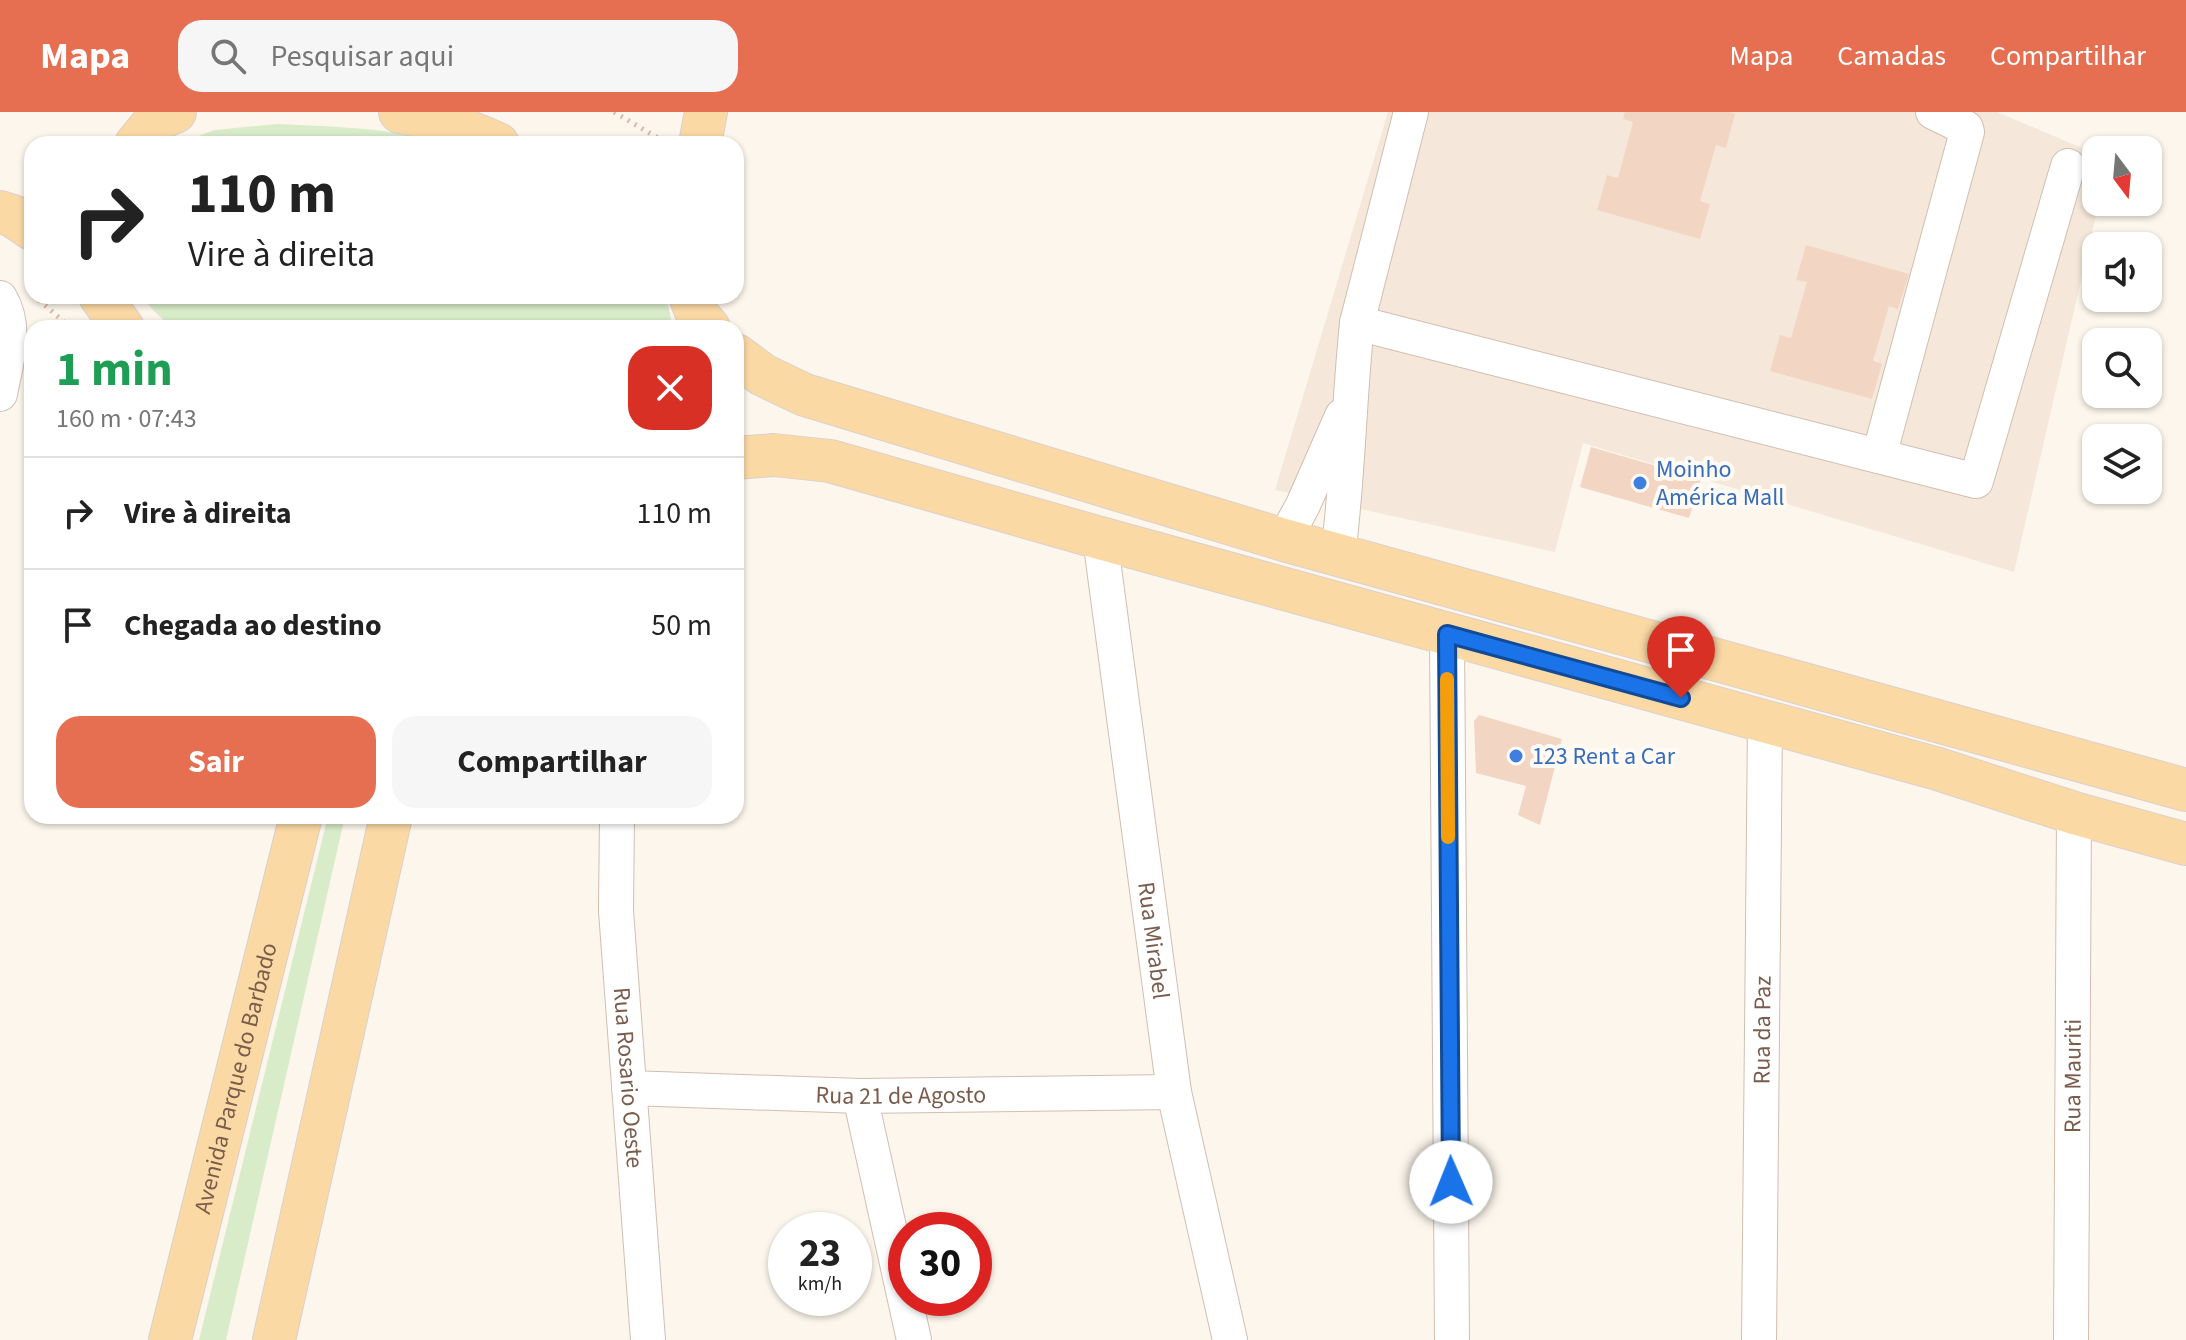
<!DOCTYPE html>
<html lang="pt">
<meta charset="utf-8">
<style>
body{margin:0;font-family:"Source Sans 3",sans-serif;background:#f6f6f6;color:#222;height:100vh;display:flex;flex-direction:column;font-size:30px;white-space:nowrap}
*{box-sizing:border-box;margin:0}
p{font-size:26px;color:#767676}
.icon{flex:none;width:44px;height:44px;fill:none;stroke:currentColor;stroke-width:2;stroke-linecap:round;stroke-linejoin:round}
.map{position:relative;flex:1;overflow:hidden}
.sheet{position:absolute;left:24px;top:208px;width:720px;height:504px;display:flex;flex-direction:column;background:#fff;border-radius:24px;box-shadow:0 2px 6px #0004}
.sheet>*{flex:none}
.banner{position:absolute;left:24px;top:24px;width:720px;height:168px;border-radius:24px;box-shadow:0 2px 6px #0004;background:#fff;color:#222;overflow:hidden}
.needle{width:52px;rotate:164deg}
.tools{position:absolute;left:2082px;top:24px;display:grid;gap:16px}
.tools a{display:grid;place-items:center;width:80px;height:80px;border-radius:16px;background:#fff;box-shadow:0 2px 6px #0004;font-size:40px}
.speed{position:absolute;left:768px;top:1100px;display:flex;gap:16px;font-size:40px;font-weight:700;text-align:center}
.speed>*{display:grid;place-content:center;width:104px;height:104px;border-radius:50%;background:#fff;box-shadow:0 2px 6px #0004;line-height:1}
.speed small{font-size:20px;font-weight:400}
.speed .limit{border:12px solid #d22;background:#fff;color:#111}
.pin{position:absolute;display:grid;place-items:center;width:68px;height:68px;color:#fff;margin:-82px -34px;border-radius:50% 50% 50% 0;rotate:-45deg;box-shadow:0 0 8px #0007}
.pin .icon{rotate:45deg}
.me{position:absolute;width:88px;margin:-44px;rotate:359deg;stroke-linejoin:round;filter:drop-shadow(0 0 6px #0008)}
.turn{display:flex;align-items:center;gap:28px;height:168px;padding:0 32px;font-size:36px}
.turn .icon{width:104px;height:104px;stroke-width:2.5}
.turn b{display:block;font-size:56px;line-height:68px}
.round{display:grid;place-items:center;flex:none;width:84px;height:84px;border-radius:24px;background:#f6f6f6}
.overview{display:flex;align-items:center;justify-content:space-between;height:136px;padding:0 32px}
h1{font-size:48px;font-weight:700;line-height:60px;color:#1e9e55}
.primary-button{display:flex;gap:16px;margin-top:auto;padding:16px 32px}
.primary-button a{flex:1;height:92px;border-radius:24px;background:#e76f51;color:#fff;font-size:32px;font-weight:700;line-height:92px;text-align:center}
.primary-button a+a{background:#f6f6f6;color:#222}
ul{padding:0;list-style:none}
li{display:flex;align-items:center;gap:24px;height:112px;padding:0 32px;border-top:2px solid #e0e0e0}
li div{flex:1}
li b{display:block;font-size:30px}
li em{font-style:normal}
header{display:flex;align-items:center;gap:48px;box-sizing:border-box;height:112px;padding:0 40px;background:#e76f51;color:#fff}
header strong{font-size:38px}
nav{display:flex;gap:44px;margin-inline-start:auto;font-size:28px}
.search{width:560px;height:72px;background:#f6f6f6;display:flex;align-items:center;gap:20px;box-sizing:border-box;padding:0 28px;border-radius:24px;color:#767676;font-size:30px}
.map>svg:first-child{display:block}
.residential{fill:#f5e8da}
.green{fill:#d8ecc9}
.building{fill:#f3d5c3}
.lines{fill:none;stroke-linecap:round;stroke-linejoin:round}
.minor-casing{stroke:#d1beb0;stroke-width:36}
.major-casing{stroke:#dad1cd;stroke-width:44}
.path{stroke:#d9b8a5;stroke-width:5;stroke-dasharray:2 6;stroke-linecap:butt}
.minor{stroke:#fff;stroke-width:34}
.major{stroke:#fbd9a5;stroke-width:42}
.route-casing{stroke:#114b97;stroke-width:20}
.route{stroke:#1a73e8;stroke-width:14}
.slow{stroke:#f59e0b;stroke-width:14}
.shop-dot{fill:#3f7fe0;stroke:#fffaf3;stroke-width:3}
.labels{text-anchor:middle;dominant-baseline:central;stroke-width:8;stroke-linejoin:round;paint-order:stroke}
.shop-label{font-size:24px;fill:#366cbe;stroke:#fffaf3;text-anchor:start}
.street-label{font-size:24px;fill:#7a5c4d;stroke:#fffaf3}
</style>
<header>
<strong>Mapa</strong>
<div class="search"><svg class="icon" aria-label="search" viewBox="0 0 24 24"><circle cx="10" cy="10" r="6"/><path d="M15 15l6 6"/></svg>Pesquisar aqui</div>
<nav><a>Mapa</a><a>Camadas</a><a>Compartilhar</a></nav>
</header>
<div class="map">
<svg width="2186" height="1228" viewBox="0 0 2186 1228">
<rect width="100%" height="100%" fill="#fdf6ec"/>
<path class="residential" d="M1388,0H1997L2096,42V90H2099L2014,460L1583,331L1555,440L1275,378Z"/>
<path class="green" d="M277,12C333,15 391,15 445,32H178L214,18Z
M142,184H666L673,216H172L152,197Z
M328,704H345L226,1228H199Z"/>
<path class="building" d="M1625,0H1729L1735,2L1726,36L1716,33L1700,89L1710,92L1700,127L1597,98L1607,63L1618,66L1633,10L1623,7Z
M1806,133L1909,162L1898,197L1889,194L1873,249L1882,252L1872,287L1770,259L1780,223L1791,226L1807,170L1796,168Z
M1591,335L1701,367L1689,406L1580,375Z
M1479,603L1562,627L1540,713L1518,703L1526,674L1476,661L1474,609Z"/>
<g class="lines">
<g class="minor-casing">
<g id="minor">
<path d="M0,186C18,216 6,250 0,282"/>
<path d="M1357,211L1411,0"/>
<path d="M1879,344L1967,20L1966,16L1933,0"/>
<path id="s1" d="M1100,426L1174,980L1230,1228"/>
<path d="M1284,428L1303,393L1342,304"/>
<path d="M1338,443C1348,366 1349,288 1357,211L1976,369L2068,54"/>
<path d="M1447,522L1452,1228"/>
<path id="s2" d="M617,704L616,799L648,1228"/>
<path id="s3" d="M629,976L860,984L1174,980"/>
<path d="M860,984L914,1228"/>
<path id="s4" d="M1759,1228L1765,609"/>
<path id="s5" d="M2071,1228L2074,701"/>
</g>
</g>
<g class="major-casing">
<g id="major">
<path d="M400,0C434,6 467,18 498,32"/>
<path d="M136,32L156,8L175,0"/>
<path d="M700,32L706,0"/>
<path d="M0,100L13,104L32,117"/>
<path d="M100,184L123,216"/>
<path d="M690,184L697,202L709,216"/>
<path d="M736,243L763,263L805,283L1284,428L2186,678"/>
<path d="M736,346L774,343L830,349L1100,426L1938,657L2074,701L2186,732"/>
<path id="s6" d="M170,1228L301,704"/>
<path d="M274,1228L391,704"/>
</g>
</g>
<path class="path" d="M614,0L663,29
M39,188L71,216"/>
<use href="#minor" class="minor"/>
<use href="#major" class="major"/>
</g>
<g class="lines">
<g class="route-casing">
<path id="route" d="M1451,1070L1447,522L1681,586"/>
</g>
<use href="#route" class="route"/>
<path class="slow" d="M1447,567L1448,725"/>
</g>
<g class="shop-dot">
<circle cx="1640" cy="371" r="8"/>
<circle cx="1516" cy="644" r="8"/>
</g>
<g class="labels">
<g class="shop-label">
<text x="1656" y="357">Moinho<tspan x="1656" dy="28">América Mall</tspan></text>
<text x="1532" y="644">123 Rent a Car</text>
</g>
<g class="street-label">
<text stroke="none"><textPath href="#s1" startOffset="406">Rua Mirabel</textPath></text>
<text stroke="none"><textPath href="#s4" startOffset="310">Rua da Paz</textPath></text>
<text stroke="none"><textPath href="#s5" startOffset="264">Rua Mauriti</textPath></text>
<text stroke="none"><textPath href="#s6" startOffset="270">Avenida Parque do Barbado</textPath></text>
<text stroke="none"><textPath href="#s2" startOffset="262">Rua Rosario Oeste</textPath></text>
<text stroke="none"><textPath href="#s3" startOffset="272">Rua 21 de Agosto</textPath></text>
</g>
</g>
</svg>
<div class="tools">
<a><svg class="needle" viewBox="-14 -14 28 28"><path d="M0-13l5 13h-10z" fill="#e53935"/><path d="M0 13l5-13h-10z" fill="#767676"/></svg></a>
<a><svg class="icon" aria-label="sound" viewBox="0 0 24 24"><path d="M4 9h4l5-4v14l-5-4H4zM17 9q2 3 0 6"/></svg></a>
<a><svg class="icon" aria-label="search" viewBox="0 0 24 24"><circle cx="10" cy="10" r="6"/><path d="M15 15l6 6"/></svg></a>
<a><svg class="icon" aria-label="layers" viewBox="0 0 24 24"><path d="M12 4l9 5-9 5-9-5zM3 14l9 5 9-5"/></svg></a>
</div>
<div class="speed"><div>23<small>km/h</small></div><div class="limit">30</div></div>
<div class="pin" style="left:1681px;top:586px;background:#d93025"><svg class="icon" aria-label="arrive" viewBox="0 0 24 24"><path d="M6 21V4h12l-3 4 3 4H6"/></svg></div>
<svg class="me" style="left:1451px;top:1070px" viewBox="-20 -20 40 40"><circle r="19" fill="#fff"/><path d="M0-13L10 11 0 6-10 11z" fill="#1a73e8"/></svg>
<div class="banner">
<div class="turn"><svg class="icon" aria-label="right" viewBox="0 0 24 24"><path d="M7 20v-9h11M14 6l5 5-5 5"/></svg><div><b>110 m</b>Vire à direita</div></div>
</div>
<section class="sheet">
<div class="overview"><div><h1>1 min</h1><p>160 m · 07:43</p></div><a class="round" style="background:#d93025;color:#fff"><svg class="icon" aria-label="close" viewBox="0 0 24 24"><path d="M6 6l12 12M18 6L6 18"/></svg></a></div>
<ul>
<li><svg class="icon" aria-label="right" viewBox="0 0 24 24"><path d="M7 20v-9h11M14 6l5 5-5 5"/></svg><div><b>Vire à direita</b></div><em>110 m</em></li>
<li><svg class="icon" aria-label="arrive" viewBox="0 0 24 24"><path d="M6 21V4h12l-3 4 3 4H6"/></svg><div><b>Chegada ao destino</b></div><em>50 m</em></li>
</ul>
<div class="primary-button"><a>Sair</a><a>Compartilhar</a></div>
</section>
</div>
